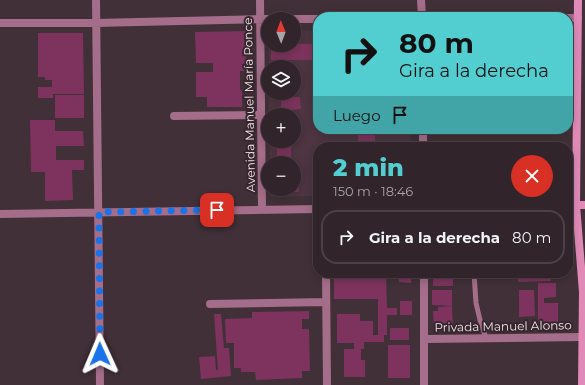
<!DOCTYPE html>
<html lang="es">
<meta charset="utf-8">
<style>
body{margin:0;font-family:Montserrat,sans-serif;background:#3d3036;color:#f1f3f6;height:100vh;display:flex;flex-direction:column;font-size:15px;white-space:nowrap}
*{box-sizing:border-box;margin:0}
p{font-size:13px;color:#a8a4a8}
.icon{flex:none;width:22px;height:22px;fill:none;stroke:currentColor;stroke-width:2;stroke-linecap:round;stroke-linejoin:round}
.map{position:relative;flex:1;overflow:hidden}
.panel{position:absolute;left:313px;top:142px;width:260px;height:136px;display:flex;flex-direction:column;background:#31242a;border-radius:16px;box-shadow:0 2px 10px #0003,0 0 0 1px #4c4147}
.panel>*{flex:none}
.banner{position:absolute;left:313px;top:12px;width:260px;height:122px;border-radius:16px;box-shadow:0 2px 10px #0003,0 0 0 1px #4c4147;background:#52cdd0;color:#111;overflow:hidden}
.needle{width:26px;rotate:359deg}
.controls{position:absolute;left:261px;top:12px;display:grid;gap:8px}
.controls a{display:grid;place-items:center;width:40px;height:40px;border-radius:50%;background:#31242a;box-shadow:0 2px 10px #0003,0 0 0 1px #4c4147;font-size:20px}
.pin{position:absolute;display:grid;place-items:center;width:34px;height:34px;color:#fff;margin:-17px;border-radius:8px;box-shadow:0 2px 6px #0006}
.me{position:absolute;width:44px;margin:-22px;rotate:359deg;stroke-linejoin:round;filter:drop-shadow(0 0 3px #0008)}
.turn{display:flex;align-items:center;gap:14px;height:84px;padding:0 20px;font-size:18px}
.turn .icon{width:52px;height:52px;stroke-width:2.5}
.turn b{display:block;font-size:28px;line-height:34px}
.then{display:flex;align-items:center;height:38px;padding:0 20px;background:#0003;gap:8px;font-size:15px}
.round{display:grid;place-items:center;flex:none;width:42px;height:42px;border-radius:21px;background:#3d3036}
.headline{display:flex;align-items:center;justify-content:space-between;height:68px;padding:0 20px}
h1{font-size:24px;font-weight:800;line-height:30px;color:#52cdd0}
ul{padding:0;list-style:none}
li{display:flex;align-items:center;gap:12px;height:54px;margin:0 8px 6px;padding:0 12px;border:2px solid #4c4147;border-radius:16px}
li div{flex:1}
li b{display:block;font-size:15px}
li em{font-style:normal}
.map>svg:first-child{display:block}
.built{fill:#4d3541}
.building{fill:#7d335d}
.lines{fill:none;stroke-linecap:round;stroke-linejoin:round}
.lane{stroke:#a46d89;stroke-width:5}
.street{stroke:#a46d89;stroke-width:8}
.secondary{stroke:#e18ab8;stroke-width:8}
.route{stroke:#1a73e8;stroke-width:7;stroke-dasharray:0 12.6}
.labels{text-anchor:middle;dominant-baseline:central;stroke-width:4;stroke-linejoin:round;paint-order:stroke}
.street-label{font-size:12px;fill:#eee2e8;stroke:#37262e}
</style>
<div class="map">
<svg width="585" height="385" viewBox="0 0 585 385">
<rect width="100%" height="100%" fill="#413038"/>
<path class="built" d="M318,30V129H410L411,147H318V196L270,197V189H294V163H270L269,141H294V115H269V93H294V67H269L268,45H294V31Z"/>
<path class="building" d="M246,31V71H240V90H242V107H207V97H196V72H213V63H196L195,32Z
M38,33H83L84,94H53V98H38V87H52V80H45V77H38Z
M294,44H318V60H271V45H294Z
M55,95H84V118H55Z
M281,97H300L301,109L290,110L291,115H276V110H281Z
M30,120H55V131H83L84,146H56V160H84V170H72L73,200L45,201V172H31Z
M358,129H375V147H358Z
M277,141H291V163H277Z
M294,176H298L299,192H277V189H294Z
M334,273H386L387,308H397V315H387V335H384V342H364V349H361V360H365V377H344V349H354V343H337V314H360V321H373V335H378V299H334Z
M399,273H412L411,283L399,282Z
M433,273H453V286H433Z
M518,273H551V281L518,282Z
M538,283H556V297L544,298V303H558V327H538Z
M432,290H452V306L432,305Z
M519,290H534L535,316L519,317Z
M400,301H412V315H400Z
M452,306L453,328L434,329L433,311H438V307Z
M309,311V319H302V329H309L310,371H302V378L256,380L255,372H241V368H234V343H226L225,319L252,318V312Z
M214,314H221L224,348H229L231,376L201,379L199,357L215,356L216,370H218Z
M390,328H409V340H390Z
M388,345H410V378H388Z"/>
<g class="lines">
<path class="lane" d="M474,273L476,303L480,320L486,338
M475,273L478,274H497L500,273"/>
<path class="street" d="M96,0L100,385
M260,0L262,210
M421,0L422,17
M568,18H578
M271,19H318
M0,23H95L268,19
M174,116L261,115
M423,129V147
M568,205H576
M0,214L318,209
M326,273L327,385
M210,304L326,302
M424,339L583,337
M424,385V273"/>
<path class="secondary" d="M578,0L576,205L583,292L582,385
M576,205H585"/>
</g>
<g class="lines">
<path class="route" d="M100,354L99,212L217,210"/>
</g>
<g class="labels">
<g class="street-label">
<text transform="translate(249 105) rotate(-91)">Avenida Manuel María Ponce</text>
<text transform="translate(503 326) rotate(-1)">Privada Manuel Alonso</text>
</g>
</g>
</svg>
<div class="controls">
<a><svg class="needle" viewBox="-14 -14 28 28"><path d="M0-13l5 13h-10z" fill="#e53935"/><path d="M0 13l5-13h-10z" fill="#a8a4a8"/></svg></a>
<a><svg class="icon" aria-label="layers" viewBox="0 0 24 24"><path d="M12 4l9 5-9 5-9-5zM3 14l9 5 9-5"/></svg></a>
<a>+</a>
<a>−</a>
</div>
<div class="pin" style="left:217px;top:210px;background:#d93025"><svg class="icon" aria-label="arrive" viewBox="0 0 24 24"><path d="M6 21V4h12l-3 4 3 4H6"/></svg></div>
<svg class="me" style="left:100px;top:354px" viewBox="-20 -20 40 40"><path d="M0-17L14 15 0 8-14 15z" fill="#1a73e8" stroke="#fff" stroke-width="4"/></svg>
<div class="banner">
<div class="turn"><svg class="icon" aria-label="right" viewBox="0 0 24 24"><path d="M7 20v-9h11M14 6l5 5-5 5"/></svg><div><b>80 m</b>Gira a la derecha</div></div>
<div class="then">Luego<svg class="icon" aria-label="arrive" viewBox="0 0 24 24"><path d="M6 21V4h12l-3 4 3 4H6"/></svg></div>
</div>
<section class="panel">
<div class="headline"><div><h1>2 min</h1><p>150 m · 18:46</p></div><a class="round" style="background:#d93025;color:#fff"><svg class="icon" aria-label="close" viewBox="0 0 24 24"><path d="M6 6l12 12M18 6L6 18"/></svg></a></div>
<ul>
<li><svg class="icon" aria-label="right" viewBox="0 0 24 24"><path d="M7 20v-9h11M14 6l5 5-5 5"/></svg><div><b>Gira a la derecha</b></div><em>80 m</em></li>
</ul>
</section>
</div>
